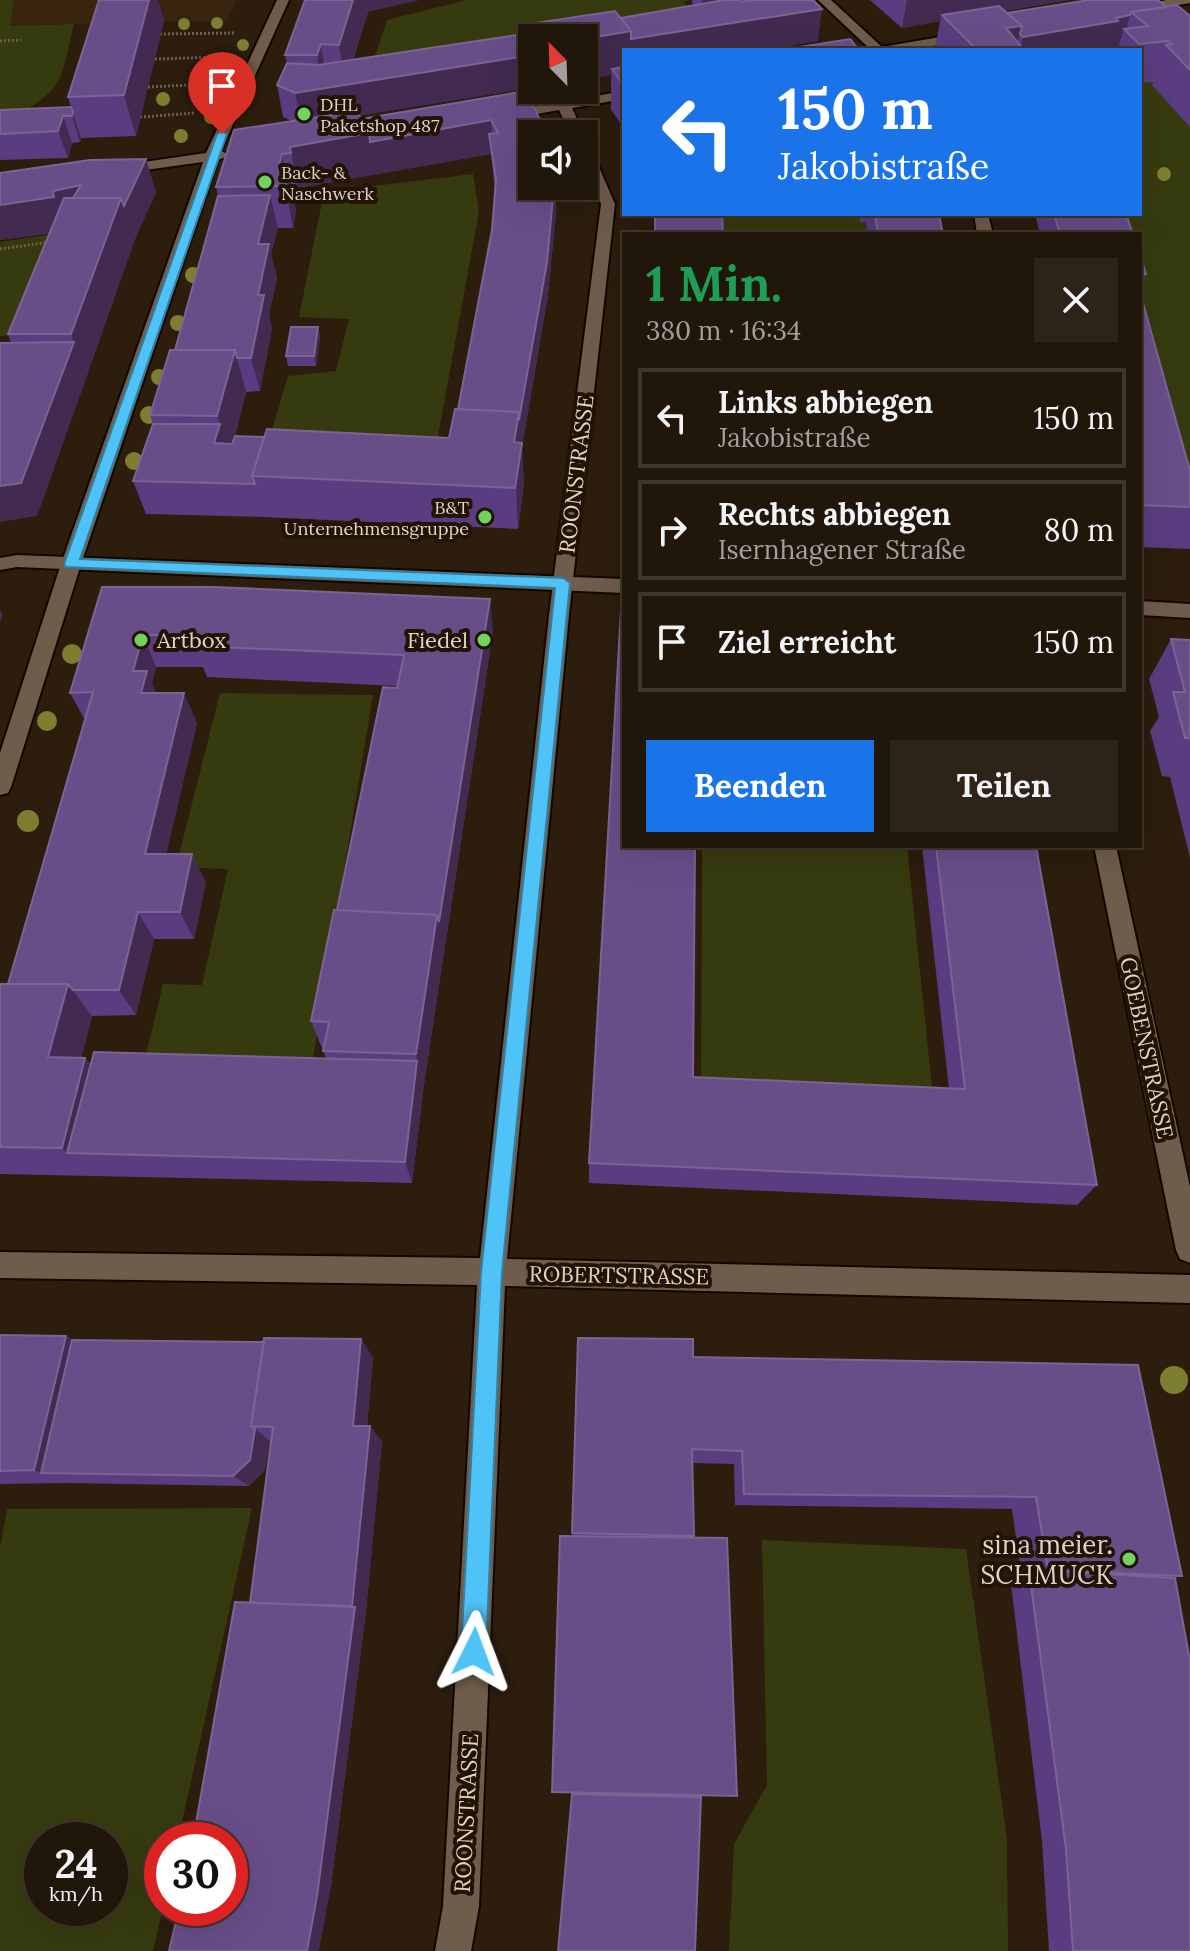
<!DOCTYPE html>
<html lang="de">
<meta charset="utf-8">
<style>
body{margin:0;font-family:Lora,serif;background:#2d2318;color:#f1f3f6;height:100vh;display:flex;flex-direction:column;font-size:30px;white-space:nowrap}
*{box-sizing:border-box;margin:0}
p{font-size:26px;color:#a29f9c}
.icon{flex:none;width:44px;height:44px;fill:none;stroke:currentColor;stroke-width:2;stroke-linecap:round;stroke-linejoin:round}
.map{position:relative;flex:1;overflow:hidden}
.drawer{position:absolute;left:622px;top:232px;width:520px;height:616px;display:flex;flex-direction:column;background:#21160a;border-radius:0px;box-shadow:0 8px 32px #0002,0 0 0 2px #3e352b}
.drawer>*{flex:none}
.banner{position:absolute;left:622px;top:48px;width:520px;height:168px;border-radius:0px;box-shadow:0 8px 32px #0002,0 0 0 2px #3e352b;background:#1a73e8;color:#fff;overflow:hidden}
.needle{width:52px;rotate:337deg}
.controls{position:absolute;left:518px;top:24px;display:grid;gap:16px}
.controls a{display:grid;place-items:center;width:80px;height:80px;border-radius:0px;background:#21160a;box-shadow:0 8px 32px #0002,0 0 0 2px #3e352b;font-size:40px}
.speed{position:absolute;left:24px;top:1822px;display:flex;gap:16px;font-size:40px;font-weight:700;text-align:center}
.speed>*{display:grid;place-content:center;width:104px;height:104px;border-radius:50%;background:#21160a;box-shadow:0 8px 32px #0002,0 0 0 2px #3e352b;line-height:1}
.speed small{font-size:20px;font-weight:400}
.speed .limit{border:12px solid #d22;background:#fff;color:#111}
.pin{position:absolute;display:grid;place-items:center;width:68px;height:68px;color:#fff;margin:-82px -34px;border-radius:50% 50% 50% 0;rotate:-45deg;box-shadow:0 0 8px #0007}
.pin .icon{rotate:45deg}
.me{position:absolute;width:88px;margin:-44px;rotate:3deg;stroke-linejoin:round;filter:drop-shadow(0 0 6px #0008)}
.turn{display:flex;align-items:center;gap:28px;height:168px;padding:0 24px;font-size:36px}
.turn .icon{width:104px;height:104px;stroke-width:2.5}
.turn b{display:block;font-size:56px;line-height:68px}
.round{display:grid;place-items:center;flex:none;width:84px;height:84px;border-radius:0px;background:#2d2318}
.summary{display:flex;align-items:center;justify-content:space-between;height:136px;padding:0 24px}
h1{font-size:48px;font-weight:700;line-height:60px;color:#1e9e55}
.cta{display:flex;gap:16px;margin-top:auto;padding:16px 24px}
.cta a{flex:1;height:92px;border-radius:0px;background:#1a73e8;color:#fff;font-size:32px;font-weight:700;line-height:92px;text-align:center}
.cta a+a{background:#2d2318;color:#f1f3f6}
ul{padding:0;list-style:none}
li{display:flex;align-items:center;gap:24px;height:100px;margin:0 16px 12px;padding:0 8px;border:4px solid #3e352b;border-radius:0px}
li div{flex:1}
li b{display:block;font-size:30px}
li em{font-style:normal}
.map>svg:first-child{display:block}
.built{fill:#39250f}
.green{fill:#363b0f;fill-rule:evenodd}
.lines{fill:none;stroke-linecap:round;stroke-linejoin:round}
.minor-casing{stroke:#140700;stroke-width:4}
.tertiary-casing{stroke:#140700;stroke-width:4}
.path{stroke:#6b5e50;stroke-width:3;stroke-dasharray:2 2;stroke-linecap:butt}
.minor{fill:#6f5c4b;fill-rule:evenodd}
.tertiary{fill:#6f5c4b;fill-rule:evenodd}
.tree{fill:#7e7e30}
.wall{fill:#5a3d81;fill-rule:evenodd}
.shaded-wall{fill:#422a50}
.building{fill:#684e89;stroke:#7b6393;stroke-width:2}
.route{fill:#4fc3f7;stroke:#337fa1;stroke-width:2}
.poi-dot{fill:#71d35e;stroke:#221305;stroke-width:3}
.labels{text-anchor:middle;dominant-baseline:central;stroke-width:8;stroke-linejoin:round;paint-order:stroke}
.far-poi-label{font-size:18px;fill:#dfd4ca;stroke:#221305;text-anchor:start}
.street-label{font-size:22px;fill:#dfd4ca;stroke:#221305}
.poi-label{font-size:22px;fill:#dfd4ca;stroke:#221305;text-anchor:start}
.near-poi-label{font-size:26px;fill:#dfd4ca;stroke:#221305;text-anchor:end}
</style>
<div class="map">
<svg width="1190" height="1951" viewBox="0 0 1190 1951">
<rect width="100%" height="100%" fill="#2c1d0d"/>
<path class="built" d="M14,0H237L226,22L164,21L10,26Z"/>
<path class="green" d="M0,0H14L10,26L74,24C69,42 66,71 55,86C43,102 18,116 0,119Z
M467,0H691L683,2L707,27L584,38H532L366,84L387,20Z
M1154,82L1190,126V513L1140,391V234H1109L1101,214H1140V83Z
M473,174L479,212L434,458L264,457L288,376L336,371L349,319L299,317L324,192Z
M721,214H858L860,222H866L867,234H718Z
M81,230L35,334L0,336V242Z
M220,693L373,695L313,1058L146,1055L163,984L202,985L228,869L176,867Z
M702,846H907L933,1097L701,1087Z
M252,1508L178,1840H162L163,1908L153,1951H0V1548L7,1509ZM42,1840H110V1908H42Z
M762,1540L966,1549L1007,1839L1008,1951H729L734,1844L767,1785Z"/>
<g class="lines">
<g class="minor-casing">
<path id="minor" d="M277,0H289L221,151L230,155L218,160L81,564L11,787L8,793L0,795V753L61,564L203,162L116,174L109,170L116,166L206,153Z
M818,0H831L882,47L969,32L975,36L969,40L908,50H871Z
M1166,0H1190V3L1132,13L1126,9Z
M624,91V99L572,108L584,134H570L559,110L504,120L497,116L504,112Z
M584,145L591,149L615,204L569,615L507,1259L1190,1275V1303L505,1286L479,1906L471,1951H435L443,1906L477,1285L0,1278V1252L480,1258L549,615L601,204L584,165Z
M974,214H988L993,234H977Z
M1094,846H1116L1190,1187V1263L1180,1259L1176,1250Z"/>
</g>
<g class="tertiary-casing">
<path id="tertiary" d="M17,555L624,579V593L17,567L0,570V558Z
M1140,601L1190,604V618L1140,615Z"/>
</g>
<path class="path" d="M160,34L235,33
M0,41L21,40
M155,59L222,57
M148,87L211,84
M140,117L195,113
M0,249L50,242"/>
<use href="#minor" class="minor"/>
<use href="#tertiary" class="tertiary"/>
</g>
<g class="tree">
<circle cx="217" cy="23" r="6"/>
<circle cx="184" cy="24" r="6"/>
<circle cx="243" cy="45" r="6"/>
<circle cx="234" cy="68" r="7"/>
<circle cx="223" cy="92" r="7"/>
<circle cx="163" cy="99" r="7"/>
<circle cx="211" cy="117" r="7"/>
<circle cx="181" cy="136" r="7"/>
<circle cx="1164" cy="174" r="7"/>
<circle cx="193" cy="275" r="8"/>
<circle cx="178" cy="323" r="8"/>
<circle cx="159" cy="377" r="8"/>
<circle cx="149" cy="415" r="9"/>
<circle cx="134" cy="461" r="9"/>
<circle cx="72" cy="654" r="10"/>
<circle cx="47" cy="721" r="10"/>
<circle cx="28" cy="821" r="11"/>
<circle cx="1174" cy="1380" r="14"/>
</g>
<path class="wall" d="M97,0H158L164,21L136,136L81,138L80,142L72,143L68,158L0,160V110L71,107L68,97L99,2Z
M692,0H813L818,41L762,50H624V128L611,110V75L584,79V38H532L359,116L361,119L526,91L532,186H555L556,212L548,295L522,447L524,484L518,529L264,517L146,514L133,481L153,424L150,415L175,350L218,196L216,187L292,121L283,117L277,85L287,63L285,55L368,12L353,60L537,32L536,23L621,18L695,5L692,3ZM491,154L495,191L492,230L458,409L449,438L235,436L246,392L260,391L272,329L269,314L277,278L271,254L278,228H293L296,210L293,196L300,195L298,188Z
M870,0H1068L1004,11L1007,13L1167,7L1190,16V127L1152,85L1153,82L1140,83V50H1117L1118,48L1109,50H935L940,21L902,28Z
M0,173L156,192L135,239L37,516L11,343L8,334L50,233L0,240Z
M858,214H939L943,234H867L866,222H860Z
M1035,214H1126L1133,234H1040Z
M1140,255L1146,274L1140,290Z
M1140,292L1190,471V549L1140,547Z
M318,327L320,337L316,366H288L286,356Z
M102,587L493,631L424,1084L412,1183L0,1174V984H8L85,720L70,693ZM156,667H203L207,677L398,686L337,910L311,1021L326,1058L91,1065L85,1058H81L92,1016L136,1015L154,939H194L206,882L166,854L197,723L156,693L152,683Z
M1171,639L1190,640V858L1170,777L1162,776L1150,731L1159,717L1149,679Z
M922,846H1036L1097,1185L1077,1205L589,1183V1163L693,1077L949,1089Z
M0,1335L66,1336L72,1340L264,1342L361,1339L373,1358L367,1426L382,1441L366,1611L331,1886L179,1908L250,1603L271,1441H270L265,1470L249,1486L65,1483L0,1484Z
M693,1357L1138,1365L1182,1576L1175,1578L1190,1951H1049L1042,1841L1010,1576L1021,1573L1012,1509L735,1505L734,1464L692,1463L700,1796L701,1797L558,1951L573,1793L572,1533Z"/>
<path class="shaded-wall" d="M149,0H158L164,21L136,136L124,95Z
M353,0H420L368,12L345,85L339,45Z
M702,0H730L702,11Z
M907,0H1068L947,20L942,15L940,21L902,28Z
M822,9L818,41L762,50H631V39Z
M1130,15L1126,30L1124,29L1118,48L1109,50H1020L1023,37Z
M1022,26L1015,50L1006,28Z
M631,31V50H624V72L612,69L611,75L584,79V39Z
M321,44L327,85L532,55V88L302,125L295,93L323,89L317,55Z
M73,112L81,138L80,142L72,116Z
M63,116L72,143L68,158L58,131Z
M491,120L493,153L489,134L491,154L298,188L290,147L369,133Z
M282,154L286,177L288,169L296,210L293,228L285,186L278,169Z
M146,159L156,192L135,239L87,376L71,334L121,198Z
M81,185L66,230L0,240V205L53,191Z
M554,186L556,212L548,295L522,447L524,484L518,529L514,442Z
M270,195L278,228L271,254L277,278L269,314L272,329L260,391L251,358L258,295V244Z
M318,327L320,337L316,366L314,356Z
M74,342L87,376L37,516L0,522V486Z
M235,350L246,392L230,457L214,443L220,424L217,416Z
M490,599L493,631L424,1084L412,1183L405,1162L417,1061L416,1054L437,915Z
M0,609L3,615L0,623Z
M143,635L156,667L152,683L160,702L141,693L133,671Z
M184,693L197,723L160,882L145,854Z
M192,854L206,882L194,939L180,912Z
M138,912L154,939L136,1015L119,990Z
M68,984L92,1016L74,1087L48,1057Z
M85,1058L108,1088L67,1153L62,1148Z
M66,1336L94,1355L41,1473L34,1470Z
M361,1339L373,1358L366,1441L353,1426Z
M370,1426L382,1441L366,1611L331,1886L319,1951H307L355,1607L352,1606Z
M255,1429L270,1441L265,1470L249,1486L233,1476Z"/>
<path class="building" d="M99,0H149L124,95L68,97Z
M305,0H353L339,45L321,44L317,55H285Z
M724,0H739L741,2L752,0H813L822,9L631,39V31L621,18Z
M1089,0H1158L1167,7L1131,12L1130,15L1116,18L1118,21L1023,37L1020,34L1022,26L1007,13Z
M1177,5L1190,16V70L1166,45L1172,44L1168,41L1139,44L1124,29L1148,26L1131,12Z
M999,6L1022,26L1006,28L1024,50H977L942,15Z
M615,11L631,31L584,39L547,38L536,23Z
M537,32L541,38H532V55L295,93L277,85L287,63L318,65Z
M850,39L859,50H781Z
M624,67V86L612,69Z
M526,91L547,134H532V186H554L547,262L519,420V412L458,409L492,230L496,179L489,134L498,133L491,120L370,142L369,133L361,119Z
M71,107L73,112L72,116H63L58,131L0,134V110Z
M357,111L369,133L290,147L291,153L282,154L278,169H288L285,186L216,187L234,130Z
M146,159L124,206L121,198H73L81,185L53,191L54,197L0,205V173L90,160Z
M270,195L258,244H269L258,295H264L251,358H237L235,350H175L218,196Z
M64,198H121L71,334H8Z
M655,214H722L723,234H655Z
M875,214H939L943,234H878Z
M1054,214H1126L1133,234H1060Z
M1140,255L1146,274H1140Z
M1140,292L1190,471V507L1140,505Z
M291,327H318L314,356H286Z
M74,342L21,483L0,486V343Z
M170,350H235L217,416L150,415Z
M455,409L519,412L514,442L522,443L515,488L252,476L267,429L449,438Z
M153,424H220L214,443L232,444L235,436L264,437L252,476L255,484L133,481Z
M102,587H213L490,599L439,922L437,915L337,910L383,687L397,688L404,655L195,646L198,635H143L133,671H147L141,693H184L145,854H192L180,912H138L119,990H73L68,984H8L93,692L70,693Z
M621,610H624V846H695L693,1077L965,1089L936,846H1036L1097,1185L589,1163Z
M1171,639L1190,640V738H1185L1173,692H1185Z
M334,910L437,915L416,1054L323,1051L329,1022L311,1021Z
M0,984H68L48,1057L85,1058L62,1148L0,1147Z
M94,1052L417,1061L405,1162L67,1153Z
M0,1335L66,1336L34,1470L0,1471Z
M264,1338L361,1339L353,1426H370L352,1606L250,1603L273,1427L251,1426Z
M578,1338L693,1339V1357L1138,1365L1182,1576L1048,1570L1036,1497L744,1494L742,1451L692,1449L694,1536L572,1533Z
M72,1340L264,1342L251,1426L255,1429L250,1460L233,1476L41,1473Z
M560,1536L727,1538L737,1796L552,1792Z
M1029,1570L1175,1578L1190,1661V1951H1073L1066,1849Z
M235,1602L355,1607L317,1896L307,1951H169L179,1908H230V1840H193Z
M572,1794L701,1797L695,1951H558Z"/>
<path class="route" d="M222,130L227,134L80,559L563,578L570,583L502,1272L486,1652L482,1661L474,1665L465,1661L461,1652L481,1272L555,588L66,567L64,564L217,134Z"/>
<g class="poi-dot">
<circle cx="304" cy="114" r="8"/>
<circle cx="265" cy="182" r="8"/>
<circle cx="485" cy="517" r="8"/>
<circle cx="141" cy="640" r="8"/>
<circle cx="484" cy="640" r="8"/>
<circle cx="1129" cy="1559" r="8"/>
</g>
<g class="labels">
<g class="far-poi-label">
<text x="320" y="104">DHL<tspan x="320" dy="21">Paketshop 487</tspan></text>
<text x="281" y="172">Back- &amp;<tspan x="281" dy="21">Naschwerk</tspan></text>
<text x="469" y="507" text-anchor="end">B&amp;T<tspan x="469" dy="21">Unternehmensgruppe</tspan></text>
</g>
<g class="street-label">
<text transform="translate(576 474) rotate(-83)">ROONSTRASSE</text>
<text transform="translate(1147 1048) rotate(78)">GOEBENSTRASSE</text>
<text transform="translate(619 1275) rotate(1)">ROBERTSTRASSE</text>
<text transform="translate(466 1813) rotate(-87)">ROONSTRASSE</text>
</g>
<g class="poi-label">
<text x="157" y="640">Artbox</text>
<text x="468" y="640" text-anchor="end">Fiedel</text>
</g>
<g class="near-poi-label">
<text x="1113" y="1544">sina meier.<tspan x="1113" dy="30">SCHMUCK</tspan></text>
</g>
</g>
</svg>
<div class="controls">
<a><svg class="needle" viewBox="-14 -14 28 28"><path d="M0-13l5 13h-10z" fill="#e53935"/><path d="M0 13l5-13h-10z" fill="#a29f9c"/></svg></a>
<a><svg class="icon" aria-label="sound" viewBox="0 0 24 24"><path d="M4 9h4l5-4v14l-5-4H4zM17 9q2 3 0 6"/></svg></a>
</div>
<div class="speed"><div>24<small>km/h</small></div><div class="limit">30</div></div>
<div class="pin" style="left:222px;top:134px;background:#d93025"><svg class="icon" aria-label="arrive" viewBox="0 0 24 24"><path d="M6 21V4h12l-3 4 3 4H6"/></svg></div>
<svg class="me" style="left:474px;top:1652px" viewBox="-20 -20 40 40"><path d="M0-17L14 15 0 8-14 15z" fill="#4fc3f7" stroke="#fff" stroke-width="4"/></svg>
<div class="banner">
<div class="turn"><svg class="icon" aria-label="left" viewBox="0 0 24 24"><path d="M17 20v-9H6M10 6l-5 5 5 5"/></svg><div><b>150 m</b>Jakobistraße</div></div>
</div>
<section class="drawer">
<div class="summary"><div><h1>1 Min.</h1><p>380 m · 16:34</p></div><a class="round"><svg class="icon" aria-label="close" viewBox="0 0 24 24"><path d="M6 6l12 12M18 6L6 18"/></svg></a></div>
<ul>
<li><svg class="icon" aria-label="left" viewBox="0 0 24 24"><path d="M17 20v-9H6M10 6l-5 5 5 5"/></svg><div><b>Links abbiegen</b><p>Jakobistraße</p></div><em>150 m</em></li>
<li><svg class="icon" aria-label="right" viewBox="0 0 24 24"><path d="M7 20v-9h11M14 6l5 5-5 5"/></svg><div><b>Rechts abbiegen</b><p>Isernhagener Straße</p></div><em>80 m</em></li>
<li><svg class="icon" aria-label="arrive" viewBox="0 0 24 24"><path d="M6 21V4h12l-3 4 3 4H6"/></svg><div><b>Ziel erreicht</b></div><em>150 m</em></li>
</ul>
<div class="cta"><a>Beenden</a><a>Teilen</a></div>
</section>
</div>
